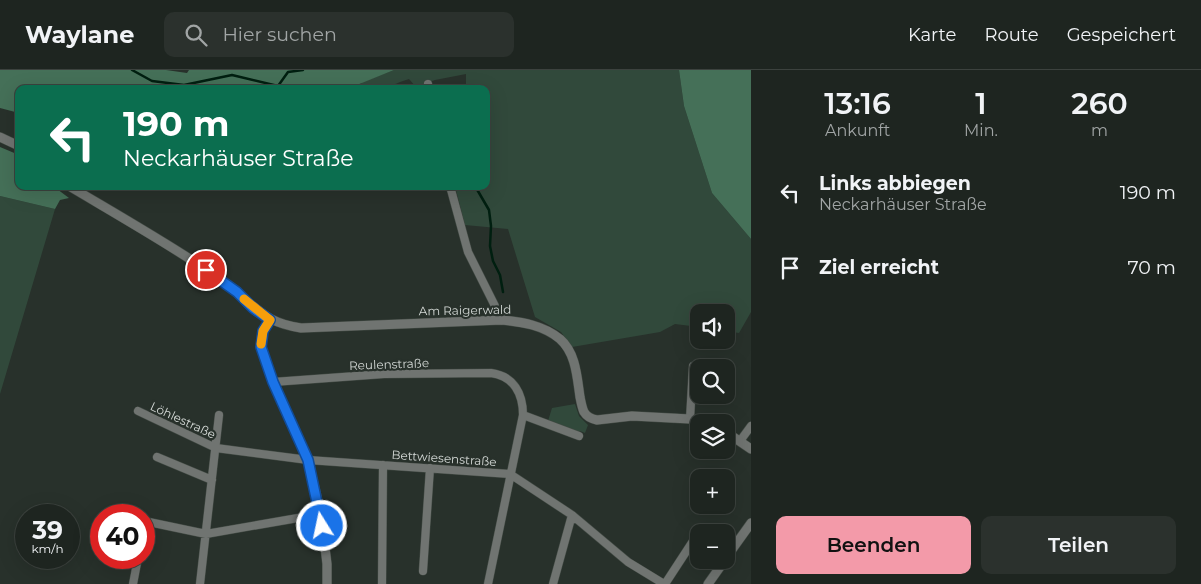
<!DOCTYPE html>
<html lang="de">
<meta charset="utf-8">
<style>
body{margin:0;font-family:Montserrat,sans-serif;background:#2b312d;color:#f1f3f6;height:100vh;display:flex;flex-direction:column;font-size:19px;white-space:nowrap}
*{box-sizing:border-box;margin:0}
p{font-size:16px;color:#a1a5a5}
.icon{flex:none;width:28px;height:28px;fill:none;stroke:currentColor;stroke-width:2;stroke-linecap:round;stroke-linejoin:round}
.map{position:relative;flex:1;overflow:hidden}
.details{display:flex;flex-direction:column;background:#1e2520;width:450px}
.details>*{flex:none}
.banner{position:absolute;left:15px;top:15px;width:475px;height:105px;border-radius:10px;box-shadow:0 5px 20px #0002,0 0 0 1px #3c423e;background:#0b6e4f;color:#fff;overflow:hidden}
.buttons{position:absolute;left:690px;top:234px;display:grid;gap:10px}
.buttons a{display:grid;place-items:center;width:45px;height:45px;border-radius:10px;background:#1e2520;box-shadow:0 5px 20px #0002,0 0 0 1px #3c423e;font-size:25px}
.speed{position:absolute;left:15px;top:434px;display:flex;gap:10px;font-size:25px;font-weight:700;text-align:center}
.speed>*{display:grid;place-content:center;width:65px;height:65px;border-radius:50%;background:#1e2520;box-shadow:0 5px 20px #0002,0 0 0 1px #3c423e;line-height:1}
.speed small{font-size:12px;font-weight:400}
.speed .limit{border:8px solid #d22;background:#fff;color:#111}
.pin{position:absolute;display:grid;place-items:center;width:42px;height:42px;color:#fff;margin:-21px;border:2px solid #fff;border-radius:50%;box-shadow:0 1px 5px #0007}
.me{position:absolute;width:55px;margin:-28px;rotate:350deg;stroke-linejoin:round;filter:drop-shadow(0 0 4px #0008)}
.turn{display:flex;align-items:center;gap:18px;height:105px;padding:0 25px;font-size:22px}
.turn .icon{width:65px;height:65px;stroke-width:2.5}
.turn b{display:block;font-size:35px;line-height:42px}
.eta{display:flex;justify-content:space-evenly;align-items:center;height:85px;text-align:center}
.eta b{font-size:30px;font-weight:600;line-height:35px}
.button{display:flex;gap:10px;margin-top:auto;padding:10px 25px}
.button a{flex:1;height:58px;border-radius:10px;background:#f39aa9;color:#111;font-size:20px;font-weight:600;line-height:58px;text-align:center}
.button a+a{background:#2b312d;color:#f1f3f6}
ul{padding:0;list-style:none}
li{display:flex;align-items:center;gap:15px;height:75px;padding:0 25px}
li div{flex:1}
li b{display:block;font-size:19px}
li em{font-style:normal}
header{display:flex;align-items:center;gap:30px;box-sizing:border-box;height:70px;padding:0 25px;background:#1e2520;border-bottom:1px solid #3c423e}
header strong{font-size:24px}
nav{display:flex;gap:28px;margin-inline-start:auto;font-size:18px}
.search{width:350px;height:45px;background:#2b312d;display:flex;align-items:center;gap:12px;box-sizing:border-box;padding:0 18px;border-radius:10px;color:#a1a5a5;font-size:19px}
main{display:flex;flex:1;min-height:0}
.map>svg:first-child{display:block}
.green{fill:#31493b}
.forest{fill:#457058}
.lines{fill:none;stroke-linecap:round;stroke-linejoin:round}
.stream{stroke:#001f10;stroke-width:2.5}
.minor-casing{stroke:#444c46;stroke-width:9}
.tertiary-casing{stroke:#444c46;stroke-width:10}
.minor{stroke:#707471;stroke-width:8}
.tertiary{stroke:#707471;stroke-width:9}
.route-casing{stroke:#114b97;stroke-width:12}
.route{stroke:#1a73e8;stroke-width:9}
.slow{stroke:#f59e0b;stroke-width:9}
.labels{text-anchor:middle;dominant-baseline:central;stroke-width:4.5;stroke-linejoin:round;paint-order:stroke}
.street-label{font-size:12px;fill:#d4d9d6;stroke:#28312b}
</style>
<header>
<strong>Waylane</strong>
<div class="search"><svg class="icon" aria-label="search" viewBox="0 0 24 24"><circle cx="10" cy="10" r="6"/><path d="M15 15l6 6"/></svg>Hier suchen</div>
<nav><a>Karte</a><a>Route</a><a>Gespeichert</a></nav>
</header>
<main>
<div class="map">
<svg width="751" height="514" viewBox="0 0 751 514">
<rect width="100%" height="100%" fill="#28312b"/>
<path class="green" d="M394,0H679L684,36L712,123L751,169V242L739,263L726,261V242H699V257L675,254L660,262L572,277L561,262L535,247L508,159L465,155L455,116H486V19H466V4L435,10L416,17L409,9C390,15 378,24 360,13Z
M0,126L55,139L0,324Z
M575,334L579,346L588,355L585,363L580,361L578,363L548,351L552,338Z"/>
<path class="forest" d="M0,0H166L187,3L189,0H394L347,19H19V43L0,38Z
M679,0H751V169L712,123L684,36Z
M0,77L19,85V116H53L69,128L60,130L55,139L0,126Z"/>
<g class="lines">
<path class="stream" d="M132,0L152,11L184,15L232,5L278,16L288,2L303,0
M475,116L489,140L491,156L490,176L493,191L500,205L503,222"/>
<g class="minor-casing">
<path id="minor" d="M428,14L429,19
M450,116L468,182L502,250
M273,312L384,304L491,303C514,306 523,324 523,345L488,514
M138,341L216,378L308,390L510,404L572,445L628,492L664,514
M523,345L579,366
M690,349L693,296
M740,371L751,356
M157,387L212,410
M116,444L119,445
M144,451L206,464L321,444
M423,501L430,398
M133,514L138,488
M200,514L219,345
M382,514L383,395
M553,514L572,445
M665,514L695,468"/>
</g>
<g class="tertiary-casing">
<path id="tertiary" d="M0,67L19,76
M69,116C111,141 153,165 193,191C208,201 223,210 236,222C261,242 268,253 301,258L502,250C522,252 543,255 560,269C576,283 577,307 580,327C581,332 582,338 584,342C587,347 592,349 597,350L632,346L690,349L705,352
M270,250L263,261L261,277L273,312L308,390L321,444L327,494V514
M726,362L751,379
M726,488L751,453
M708,514L725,490"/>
</g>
<use href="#minor" class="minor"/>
<use href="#tertiary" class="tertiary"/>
</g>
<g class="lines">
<g class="route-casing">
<path id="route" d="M206,200L237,222L253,238L270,250L263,261L261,277L273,312L308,390L322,456"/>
</g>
<use href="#route" class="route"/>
<path class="slow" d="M244,229L270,250L263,261L261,274"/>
</g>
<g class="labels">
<g class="street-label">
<text transform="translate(465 240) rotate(-1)">Am Raigerwald</text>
<text transform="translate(389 294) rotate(-2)">Reulenstraße</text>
<text transform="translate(183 350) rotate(25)">Löhlestraße</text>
<text transform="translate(444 388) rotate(4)">Bettwiesenstraße</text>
</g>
</g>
</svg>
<div class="buttons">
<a><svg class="icon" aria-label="sound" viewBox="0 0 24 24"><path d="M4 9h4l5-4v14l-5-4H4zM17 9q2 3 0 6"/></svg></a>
<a><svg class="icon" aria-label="search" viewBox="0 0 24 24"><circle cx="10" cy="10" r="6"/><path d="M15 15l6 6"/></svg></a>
<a><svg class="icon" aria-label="layers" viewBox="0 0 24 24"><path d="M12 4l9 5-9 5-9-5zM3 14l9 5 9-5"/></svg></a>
<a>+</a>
<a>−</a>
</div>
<div class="speed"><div>39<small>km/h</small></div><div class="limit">40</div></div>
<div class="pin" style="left:206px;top:200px;background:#d93025"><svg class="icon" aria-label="arrive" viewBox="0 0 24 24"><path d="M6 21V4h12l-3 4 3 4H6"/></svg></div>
<svg class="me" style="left:322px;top:456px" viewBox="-20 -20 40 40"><circle r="17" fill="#1a73e8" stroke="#fff" stroke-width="3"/><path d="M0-11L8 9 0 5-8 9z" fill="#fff"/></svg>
<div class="banner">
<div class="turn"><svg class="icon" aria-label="left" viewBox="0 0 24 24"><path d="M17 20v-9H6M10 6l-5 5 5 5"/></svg><div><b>190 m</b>Neckarhäuser Straße</div></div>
</div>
</div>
<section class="details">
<div class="eta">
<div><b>13:16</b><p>Ankunft</p></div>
<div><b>1</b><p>Min.</p></div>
<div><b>260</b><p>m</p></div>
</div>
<ul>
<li><svg class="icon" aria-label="left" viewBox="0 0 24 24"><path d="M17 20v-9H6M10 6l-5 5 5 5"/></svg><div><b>Links abbiegen</b><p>Neckarhäuser Straße</p></div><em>190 m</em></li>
<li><svg class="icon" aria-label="arrive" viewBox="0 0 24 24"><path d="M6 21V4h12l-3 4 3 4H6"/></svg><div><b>Ziel erreicht</b></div><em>70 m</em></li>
</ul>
<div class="button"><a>Beenden</a><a>Teilen</a></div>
</section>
</main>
